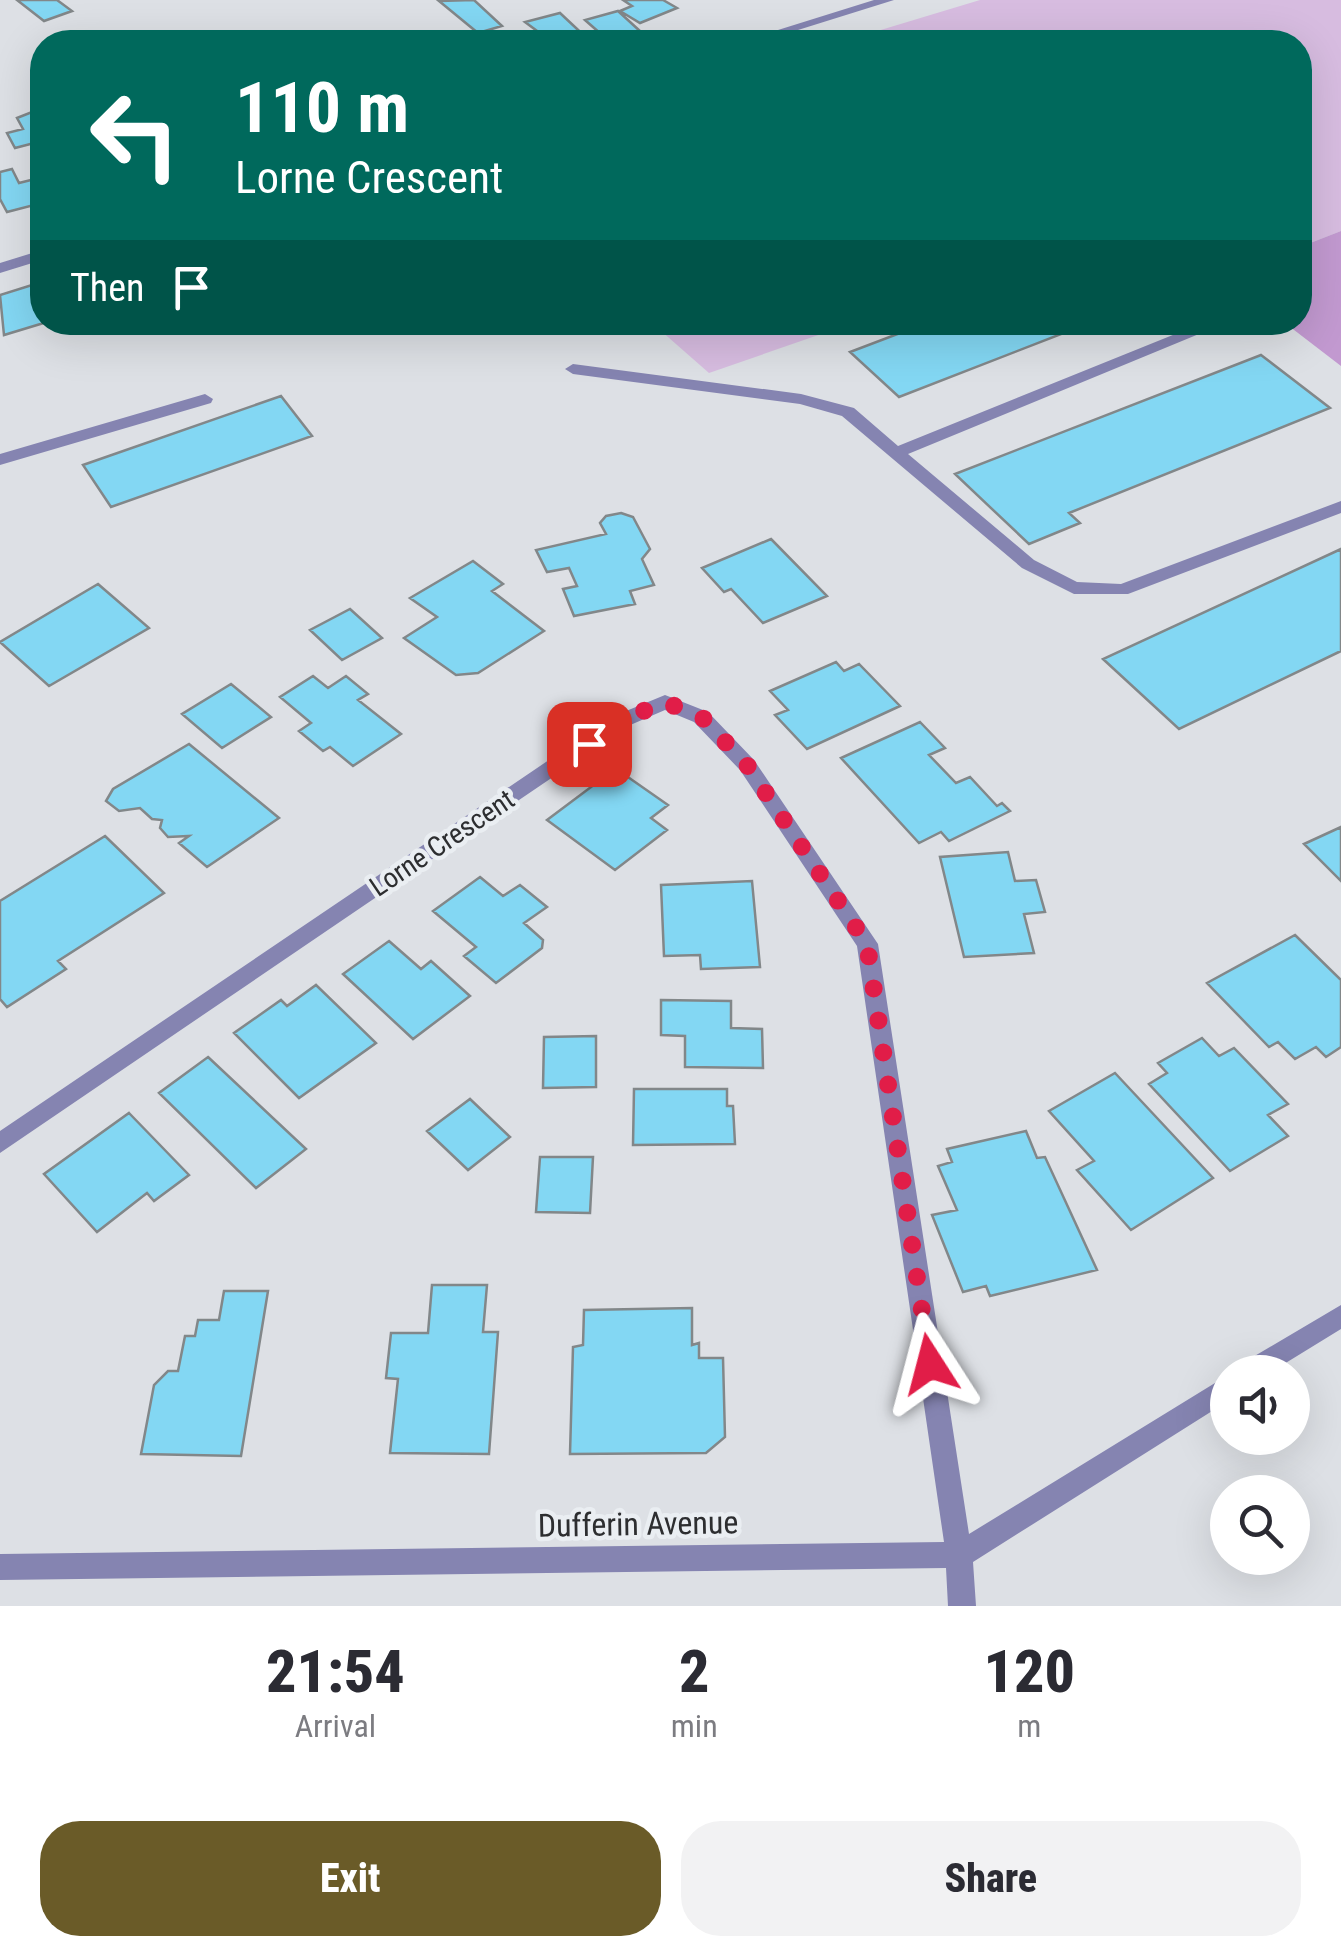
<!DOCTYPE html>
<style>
body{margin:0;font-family:"Roboto Condensed",sans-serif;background:#f2f2f3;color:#2b2b33;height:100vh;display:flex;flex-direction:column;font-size:38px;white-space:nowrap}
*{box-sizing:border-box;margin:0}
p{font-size:32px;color:#7c7c81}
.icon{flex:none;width:55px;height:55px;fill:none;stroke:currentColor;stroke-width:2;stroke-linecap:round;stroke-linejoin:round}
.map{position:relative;height:1606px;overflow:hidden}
.details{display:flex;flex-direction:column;background:#fff;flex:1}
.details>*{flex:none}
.banner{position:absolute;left:30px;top:30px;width:1282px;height:305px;border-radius:40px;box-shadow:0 10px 40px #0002;background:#00695c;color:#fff;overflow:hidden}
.tools{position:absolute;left:1210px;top:1355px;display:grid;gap:20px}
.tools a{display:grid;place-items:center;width:100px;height:100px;border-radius:50%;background:#fff;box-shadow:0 10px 40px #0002;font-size:50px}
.pin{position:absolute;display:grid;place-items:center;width:85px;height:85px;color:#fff;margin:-42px;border-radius:20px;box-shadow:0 5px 15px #0006}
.me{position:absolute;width:110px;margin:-55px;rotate:351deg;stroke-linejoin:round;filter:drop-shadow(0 0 8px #0008)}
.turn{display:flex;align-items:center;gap:35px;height:210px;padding:0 40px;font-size:45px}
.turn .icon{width:130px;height:130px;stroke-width:2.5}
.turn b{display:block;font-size:70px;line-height:85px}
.then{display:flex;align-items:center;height:95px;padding:0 40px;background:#0003;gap:20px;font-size:38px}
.eta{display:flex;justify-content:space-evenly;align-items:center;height:170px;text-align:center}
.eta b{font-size:60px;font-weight:800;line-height:70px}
.primary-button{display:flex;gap:20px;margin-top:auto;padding:20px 40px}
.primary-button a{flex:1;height:115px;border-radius:40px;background:#6a5b28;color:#fff;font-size:40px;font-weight:800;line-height:115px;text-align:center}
.primary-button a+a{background:#f2f2f3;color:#2b2b33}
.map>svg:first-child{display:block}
.green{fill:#d7bce0}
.forest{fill:#c299d0}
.building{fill:#83d7f3;stroke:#828789;stroke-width:2.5}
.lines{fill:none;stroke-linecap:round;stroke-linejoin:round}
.service{fill:#8584b1;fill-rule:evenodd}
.minor{fill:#8584b1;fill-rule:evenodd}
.route{stroke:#e11d48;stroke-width:18;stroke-dasharray:0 32.4}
.labels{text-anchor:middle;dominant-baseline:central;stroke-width:9;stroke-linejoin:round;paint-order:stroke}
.street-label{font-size:28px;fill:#2d2e30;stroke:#eaeef2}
.near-street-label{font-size:32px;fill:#2d2e30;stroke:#eaeef2}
</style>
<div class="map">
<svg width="1341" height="1606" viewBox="0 0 1341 1606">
<rect width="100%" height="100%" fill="#dde0e5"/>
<path class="green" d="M980,0H1341V231L1300,247V42H841Z
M652,323H853L709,373Z"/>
<path class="forest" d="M1341,231V366L1285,323L1300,322V247Z"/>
<path class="building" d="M17,0H57L72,11L44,21Z
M474,0L502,26L478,33L439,1Z
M623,0H663L677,8L640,23L620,11L632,6Z
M618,11L641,32L609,41L585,20Z
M560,13L591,42H552L525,22Z
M42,108V141L15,148L7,133L23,129L17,118Z
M12,169L19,183L31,180L42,203L7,212L0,199V172Z
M32,285L42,302V322H47L4,335L0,295Z
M929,322H1092L899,397L850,352Z
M1261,355L1330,408L1069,513L1080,523L1029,544L955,474Z
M281,396L312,436L111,507L83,465Z
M621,513L633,517L650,549L642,559L654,585L630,591L635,604L574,616L563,589L577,586L569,568L547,572L536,550L606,534L600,523L606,516Z
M771,539L827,596L763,623L731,589L724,592L702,568Z
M1341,549V651L1179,729L1103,659Z
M473,561L503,584L492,591L544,631L478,673L456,675L404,638L437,617L410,598Z
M98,584L149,628L49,686L0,642Z
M350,609L382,638L342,660L310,630Z
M836,662L844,671L859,664L900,706L807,749L775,715L788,710L770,691Z
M313,676L328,688L346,676L368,694L358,700L401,734L353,766L330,747L323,751L299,731L311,723L280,697Z
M231,684L271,717L222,748L182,714Z
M920,722L945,748L929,755L956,783L970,777L997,806L1002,803L1010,811L949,841L941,832L919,843L841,758Z
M189,744L279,818L207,867L179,843L189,836L168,837L160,828L162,820L152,819L140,808L119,811L106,801L113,789Z
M625,775L668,805L651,818L667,830L615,870L547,820L603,778L612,785Z
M1341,827V881L1304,844Z
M105,836L164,893L58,961L66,969L7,1007L0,999V901Z
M1008,852L1015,881L1036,880L1045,912L1024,914L1034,953L964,957L940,857Z
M480,877L503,896L520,885L547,907L524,923L543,940L542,948L496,983L464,956L476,947L433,911Z
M752,881L760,967L701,969L700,955L664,956L661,885Z
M1295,935L1341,980V1047L1326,1057L1316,1047L1295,1059L1278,1042L1269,1047L1207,983Z
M389,941L421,969L431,961L470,996L413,1039L343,974Z
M316,985L376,1043L299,1098L234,1033L281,1000L287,1006Z
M661,1000L731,1001V1028L762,1029L763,1068L685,1067V1036L661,1035Z
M596,1036V1087L543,1088L544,1037Z
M1202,1038L1219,1056L1234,1048L1288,1104L1268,1115L1288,1136L1230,1171L1149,1084L1167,1073L1158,1063Z
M208,1057L306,1149L256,1188L159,1093Z
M1115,1073L1213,1178L1131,1230L1077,1170L1094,1161L1049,1111Z
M634,1089H727V1106H733L735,1144L633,1145Z
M470,1099L510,1137L468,1170L427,1131Z
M129,1113L189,1175L154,1201L147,1193L97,1232L44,1174Z
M1026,1131L1037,1158L1045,1157L1097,1270L990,1296L986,1286L963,1292L932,1215L957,1210L938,1166L952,1162L947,1149Z
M540,1157H593L590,1213L536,1212Z
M432,1285H487L483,1332H498L489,1454L390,1453L398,1379L386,1378L391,1333H428Z
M224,1291H268L241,1456L141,1454L154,1385L168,1371H178L185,1336H195L198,1320H219Z
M692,1308V1345L699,1343V1358H723L725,1437L706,1453L570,1454L573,1347L583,1345L584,1310Z"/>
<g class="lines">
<path class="service" d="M1205,322H1228L908,454L1034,560L1077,582L1121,584L1341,501V513L1128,594H1074L1022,568L842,416L800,404L573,374L565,369L573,364L801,394L854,408L898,446Z
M205,394L213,399L211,403L0,465V454Z"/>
<path class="minor" d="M874,0H894L760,42H740Z
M42,250V260L0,273V263Z
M665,695L708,712L754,760L878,944L969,1534L1228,1375V1401L973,1562L976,1606H948L946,1568L0,1580V1554L944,1542L857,946L740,770L694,722L665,710L628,726L0,1153V1131L614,716Z
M1341,1305V1329L1271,1372H1238L1241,1364Z"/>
</g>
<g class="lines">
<path class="route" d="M589,744L621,721L664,702L701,716L747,765L867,944L930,1364"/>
</g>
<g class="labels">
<g class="street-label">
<text transform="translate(442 843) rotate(-34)">Lorne Crescent</text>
</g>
<g class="near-street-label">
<text transform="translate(638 1524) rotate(-1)">Dufferin Avenue</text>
</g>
</g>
</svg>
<div class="tools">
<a><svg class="icon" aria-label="sound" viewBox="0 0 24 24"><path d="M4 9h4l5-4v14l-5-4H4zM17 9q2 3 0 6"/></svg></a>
<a><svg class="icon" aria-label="search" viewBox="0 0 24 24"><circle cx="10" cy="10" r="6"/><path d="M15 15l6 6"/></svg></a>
</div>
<div class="pin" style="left:589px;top:744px;background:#d93025"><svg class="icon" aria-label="arrive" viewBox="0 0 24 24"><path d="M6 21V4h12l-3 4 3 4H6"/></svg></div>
<svg class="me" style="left:930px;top:1364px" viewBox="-20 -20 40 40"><path d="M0-17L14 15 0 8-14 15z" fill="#e11d48" stroke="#fff" stroke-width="4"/></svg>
<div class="banner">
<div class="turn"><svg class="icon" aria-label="left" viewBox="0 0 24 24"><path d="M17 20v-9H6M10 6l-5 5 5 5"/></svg><div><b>110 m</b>Lorne Crescent</div></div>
<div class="then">Then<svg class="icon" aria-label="arrive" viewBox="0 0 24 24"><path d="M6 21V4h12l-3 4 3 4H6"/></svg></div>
</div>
</div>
<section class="details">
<div class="eta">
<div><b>21:54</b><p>Arrival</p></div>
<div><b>2</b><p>min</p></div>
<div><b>120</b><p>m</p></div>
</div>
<div class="primary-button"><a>Exit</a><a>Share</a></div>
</section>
